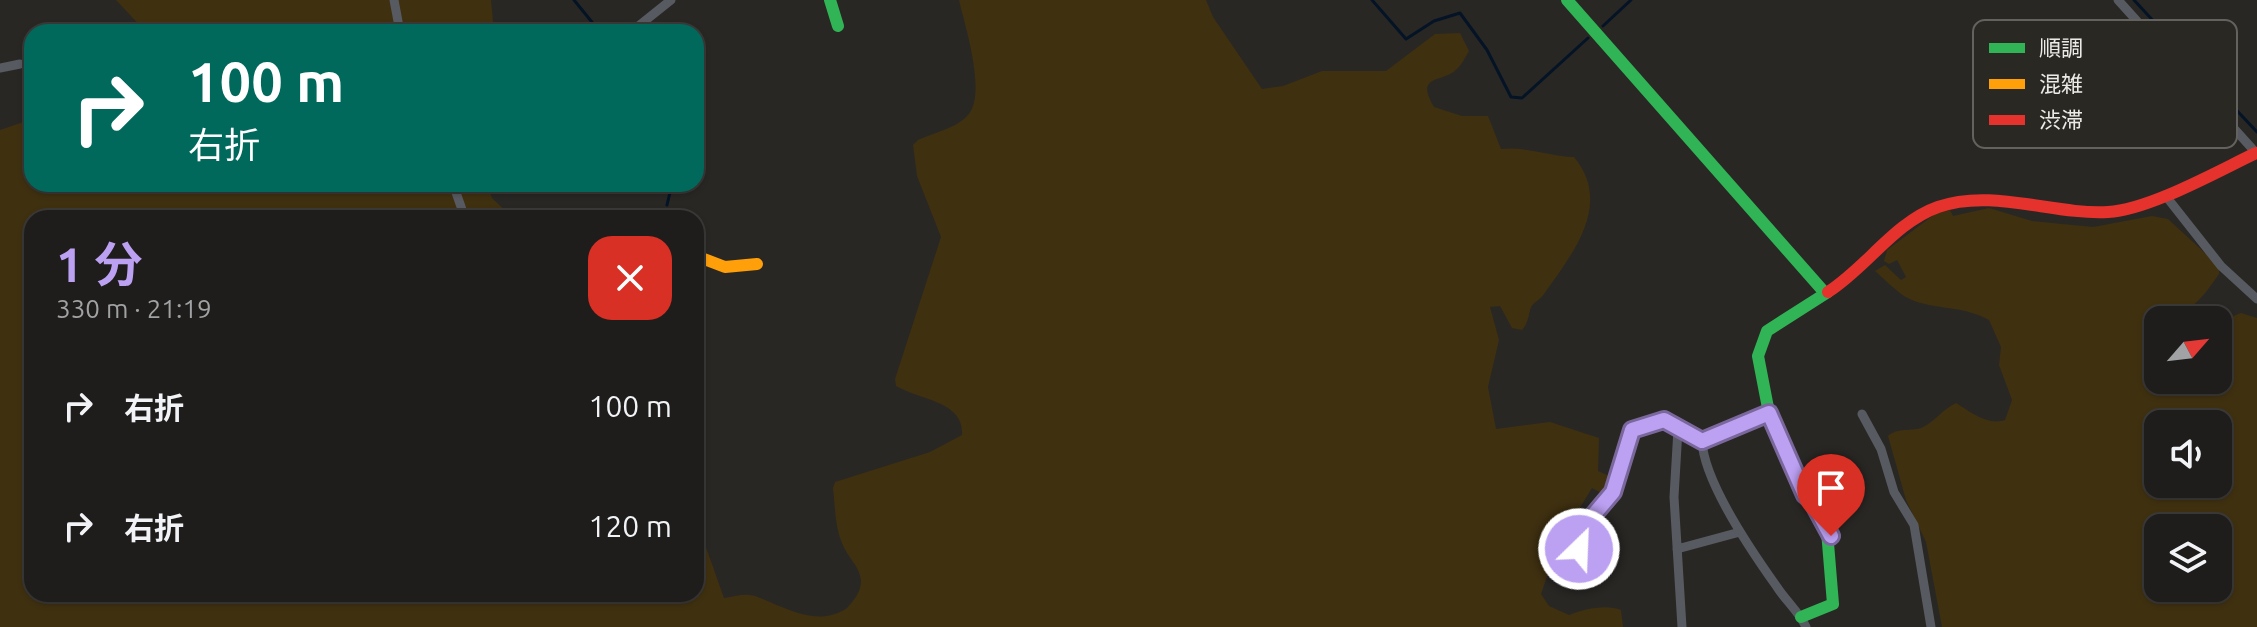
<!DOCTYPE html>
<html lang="ja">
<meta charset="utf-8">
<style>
body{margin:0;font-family:Ubuntu,"Noto Sans JP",sans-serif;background:#272624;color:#f1f3f6;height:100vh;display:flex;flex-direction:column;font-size:30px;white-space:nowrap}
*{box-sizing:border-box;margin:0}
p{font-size:26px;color:#a1a2a3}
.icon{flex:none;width:44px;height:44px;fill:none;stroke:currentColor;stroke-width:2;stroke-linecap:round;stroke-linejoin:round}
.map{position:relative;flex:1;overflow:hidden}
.drawer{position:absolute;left:24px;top:210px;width:680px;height:392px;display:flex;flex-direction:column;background:#1f1d1b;border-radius:24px;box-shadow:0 2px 6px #0004,0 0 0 2px #3c3b3a}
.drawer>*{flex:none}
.banner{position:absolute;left:24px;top:24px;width:680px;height:168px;border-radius:24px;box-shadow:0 2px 6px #0004,0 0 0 2px #3c3b3a;background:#00695c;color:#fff;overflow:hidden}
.needle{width:52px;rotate:62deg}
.tools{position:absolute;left:2144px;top:306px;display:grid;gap:16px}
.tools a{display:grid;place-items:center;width:88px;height:88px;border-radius:16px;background:#1f1d1b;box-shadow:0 2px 6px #0004,0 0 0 2px #3c3b3a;font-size:40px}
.pin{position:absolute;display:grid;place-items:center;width:68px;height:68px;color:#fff;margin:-82px -34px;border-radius:50% 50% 50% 0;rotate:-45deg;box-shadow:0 0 8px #0007}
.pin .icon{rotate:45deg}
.me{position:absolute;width:88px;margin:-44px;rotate:24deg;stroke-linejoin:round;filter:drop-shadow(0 0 6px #0008)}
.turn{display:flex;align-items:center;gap:28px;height:168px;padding:0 32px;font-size:36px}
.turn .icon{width:104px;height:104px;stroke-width:2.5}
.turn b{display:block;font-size:56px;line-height:68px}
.round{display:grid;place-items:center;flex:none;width:84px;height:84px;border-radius:24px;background:#272624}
.summary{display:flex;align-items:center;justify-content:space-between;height:136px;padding:0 32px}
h1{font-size:48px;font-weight:700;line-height:60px;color:#bca0f2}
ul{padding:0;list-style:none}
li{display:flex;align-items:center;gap:24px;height:120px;padding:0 32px}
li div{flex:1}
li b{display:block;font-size:30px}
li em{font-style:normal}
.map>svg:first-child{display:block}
.green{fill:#3f3010;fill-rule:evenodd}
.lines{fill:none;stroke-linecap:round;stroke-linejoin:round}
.stream{stroke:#041426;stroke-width:3}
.street{stroke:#575a60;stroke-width:9}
.fast{stroke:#30b455;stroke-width:12}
.slow{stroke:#ff9f0a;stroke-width:12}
.jam{stroke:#e5322d;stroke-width:12}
.route-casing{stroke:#7a689d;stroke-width:20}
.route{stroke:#bca0f2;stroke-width:14}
.key{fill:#2a2823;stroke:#64625e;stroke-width:2}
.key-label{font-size:22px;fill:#eceae8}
</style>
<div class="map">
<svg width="2257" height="627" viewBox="0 0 2257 627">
<rect width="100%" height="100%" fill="#292724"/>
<path class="green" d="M116,0H491L494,32H146Z
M959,0H1206L1213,17L1262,89L1283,86L1322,71H1386L1435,34L1460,33L1469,51C1466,56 1462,64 1458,68C1443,84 1414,73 1434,107L1462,116H1488L1501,149C1525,146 1549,156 1574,157C1613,204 1573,253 1544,294C1541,299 1534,302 1531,307C1528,316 1529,322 1522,330L1512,328L1500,306L1490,307L1499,340L1488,387L1496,429L1550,422L1599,438L1598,471L1614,478L1605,495L1592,488L1573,519L1576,533L1555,553L1541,594L1549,606L1569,615C1584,609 1606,604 1621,610L1623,627H0V130L32,119V184H487L492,198L513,218H32V594H696V519L724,598C737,596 748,592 760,598C790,610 818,627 847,608C854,600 861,592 861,581C860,566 847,557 842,543C835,527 835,506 833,488L835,482L930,452L962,435C964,403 926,401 902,389L896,386L895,379L941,237L917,176L913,145L918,140C933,133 957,128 968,115C987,94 965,26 959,0Z
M1989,208L2032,221L2093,227L2152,216L2168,219L2219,266V274C2204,296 2186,320 2158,320V380H2218V322L2241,313L2257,318V627H1942L1926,542L1906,500L1888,436C1899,426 1914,433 1925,426C1937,419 1943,409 1956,403C1971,412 1987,426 2005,420L2012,400L1999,365L2001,347L1989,320C1961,304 1929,311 1904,296C1894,289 1884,279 1875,271L1885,265L1901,280L1906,277L1897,260L1889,264L1884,261L1887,250L1935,214L1950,210L1953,216ZM2158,424H2218V484H2158ZM2158,528H2218V588H2158Z"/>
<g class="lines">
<path class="stream" d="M574,0L600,32
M1372,0L1406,39L1434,21L1460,13L1487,50L1511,97L1522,98L1588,38
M2134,0L2204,76
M1603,26L1631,0
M2211,83L2257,132
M667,205L672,184
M665,218V214"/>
<path class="street" d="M394,0L400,32
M2118,0L2257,154
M631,32L671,0
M0,68L20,64
M453,184L465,218
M2165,195L2221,266L2257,299
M1862,414L1881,449L1894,492L1914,525L1931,627
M1678,429L1674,497L1682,627
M1702,441C1704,482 1752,552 1777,587C1786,601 1799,612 1806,627
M1677,549L1740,532"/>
<path class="fast" d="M830,0L838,26
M1567,0L1825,293
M1801,617L1833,604L1827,531L1815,506L1805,495L1769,413L1758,356L1767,331L1828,292"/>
<path class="slow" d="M696,256L725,267L757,264
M1592,563L1579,549L1581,540L1617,483L1632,430L1664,420L1702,441L1769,413"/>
<path class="jam" d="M1828,292C1866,268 1895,222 1938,207C1992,188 2053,215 2108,212C2149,210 2218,171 2256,153"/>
</g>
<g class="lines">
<g class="route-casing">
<path id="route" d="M1579,549L1591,518L1613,492L1632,430L1664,420L1702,441L1769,413L1805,495L1812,501L1831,536"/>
</g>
<use href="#route" class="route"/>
</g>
<rect x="1973" y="20" width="264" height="128" rx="12" class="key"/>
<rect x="1989" y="43" width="36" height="10" fill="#30b455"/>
<rect x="1989" y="79" width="36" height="10" fill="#ff9f0a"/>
<rect x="1989" y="115" width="36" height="10" fill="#e5322d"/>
<g class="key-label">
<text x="2039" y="56">順調</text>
<text x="2039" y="92">混雑</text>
<text x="2039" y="128">渋滞</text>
</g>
</svg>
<div class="tools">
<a><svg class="needle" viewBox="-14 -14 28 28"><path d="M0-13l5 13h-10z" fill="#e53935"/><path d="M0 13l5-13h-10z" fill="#a1a2a3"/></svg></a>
<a><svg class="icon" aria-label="sound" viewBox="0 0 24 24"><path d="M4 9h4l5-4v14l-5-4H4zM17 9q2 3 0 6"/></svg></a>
<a><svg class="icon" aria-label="layers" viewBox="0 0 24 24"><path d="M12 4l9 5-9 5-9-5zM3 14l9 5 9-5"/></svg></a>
</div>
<div class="pin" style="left:1831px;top:536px;background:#d93025"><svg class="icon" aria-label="arrive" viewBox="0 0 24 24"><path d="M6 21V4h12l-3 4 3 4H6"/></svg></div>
<svg class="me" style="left:1579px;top:549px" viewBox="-20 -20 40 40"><circle r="17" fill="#bca0f2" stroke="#fff" stroke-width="3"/><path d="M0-11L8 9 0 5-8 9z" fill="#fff"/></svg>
<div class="banner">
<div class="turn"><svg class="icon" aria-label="right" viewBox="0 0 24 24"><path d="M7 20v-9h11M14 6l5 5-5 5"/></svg><div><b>100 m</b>右折</div></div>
</div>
<section class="drawer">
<div class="summary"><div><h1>1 分</h1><p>330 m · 21:19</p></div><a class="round" style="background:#d93025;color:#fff"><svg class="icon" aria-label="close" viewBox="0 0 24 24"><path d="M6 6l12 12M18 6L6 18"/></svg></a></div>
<ul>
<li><svg class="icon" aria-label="right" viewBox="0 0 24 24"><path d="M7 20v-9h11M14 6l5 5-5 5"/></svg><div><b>右折</b></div><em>100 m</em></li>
<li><svg class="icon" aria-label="right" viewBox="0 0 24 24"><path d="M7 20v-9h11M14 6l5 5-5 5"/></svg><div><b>右折</b></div><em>120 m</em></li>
</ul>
</section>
</div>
